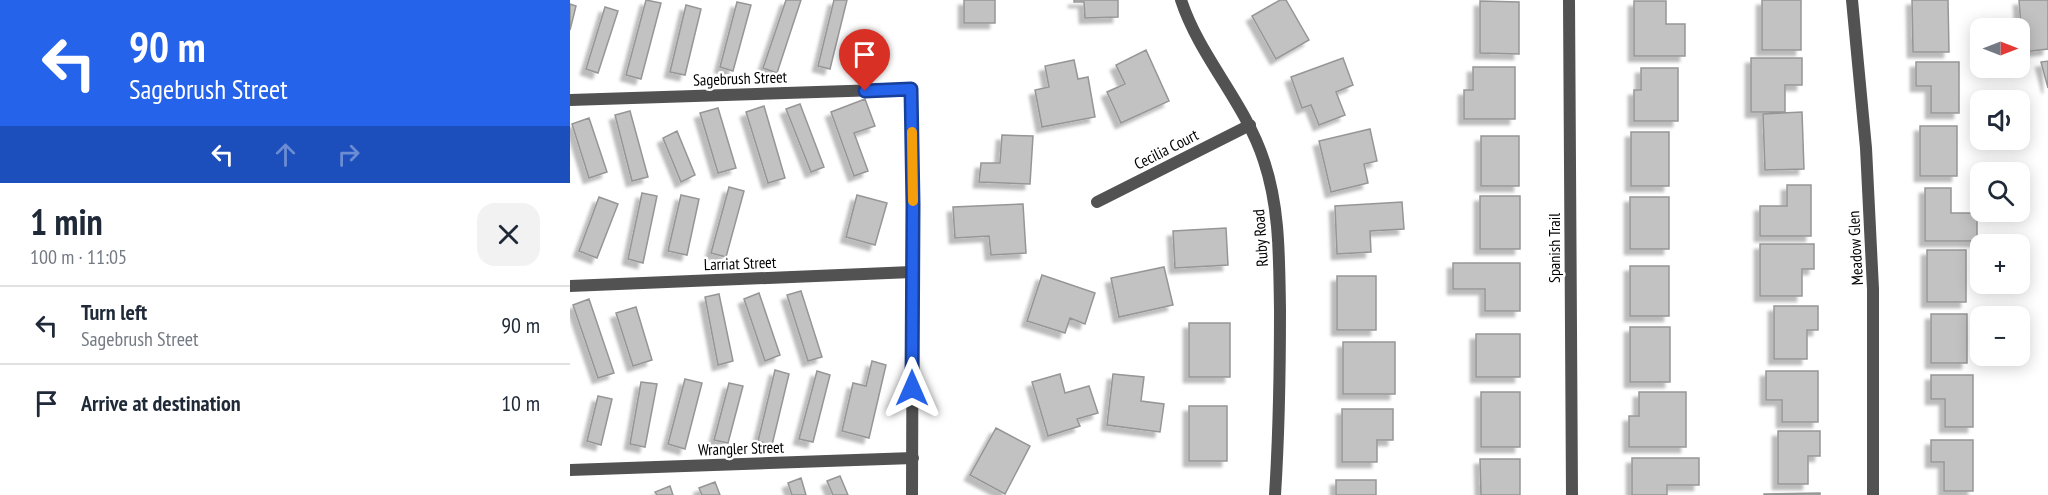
<!DOCTYPE html>
<meta charset="utf-8">
<style>
body{margin:0;font-family:"PT Sans Narrow",sans-serif;background:#f2f2f3;color:#1f2937;height:100vh;display:flex;flex-direction:column;font-size:22px;white-space:nowrap}
*{box-sizing:border-box;margin:0}
p{font-size:20px;color:#747a83}
.icon{flex:none;width:33px;height:33px;fill:none;stroke:currentColor;stroke-width:2;stroke-linecap:round;stroke-linejoin:round}
.map{position:relative;flex:1;overflow:hidden}
.drawer{display:flex;flex-direction:column;background:#fff;width:570px}
.drawer>*{flex:none}
.guide{background:#2563eb;color:#fff;overflow:hidden}
.needle{width:39px;rotate:90deg}
.buttons{position:absolute;left:1400px;top:18px;display:grid;gap:12px}
.buttons a{display:grid;place-items:center;width:60px;height:60px;border-radius:12px;background:#fff;box-shadow:0 3px 15px #0003;font-size:30px}
.pin{position:absolute;display:grid;place-items:center;width:51px;height:51px;color:#fff;margin:-62px -26px;border-radius:50% 50% 50% 0;rotate:-45deg;box-shadow:0 0 6px #0007}
.pin .icon{rotate:45deg}
.me{position:absolute;width:66px;margin:-33px;rotate:0deg;stroke-linejoin:round;filter:drop-shadow(0 0 4px #0008)}
.turn{display:flex;align-items:center;gap:21px;height:126px;padding:0 30px;font-size:27px}
.turn .icon{width:78px;height:78px;stroke-width:2.5}
.turn b{display:block;font-size:42px;line-height:51px}
.lanes{display:flex;align-items:center;height:57px;padding:0 30px;background:#0003;justify-content:center;gap:30px;direction:ltr}
.lanes .off{opacity:.35}
.round{display:grid;place-items:center;flex:none;width:63px;height:63px;border-radius:18px;background:#f2f2f3}
.summary{display:flex;align-items:center;justify-content:space-between;height:102px;padding:0 30px}
h1{font-size:36px;font-weight:800;line-height:45px}
ul{padding:0;list-style:none}
li{display:flex;align-items:center;gap:18px;height:78px;padding:0 30px;border-top:2px solid #e0e1e3}
li div{flex:1}
li b{display:block;font-size:22px}
li em{font-style:normal}
main{display:flex;flex:1;min-height:0}
.map>svg:first-child{display:block}
.building{fill:#c2c2c2;stroke:#969696;stroke-width:1.5;filter:url(#shadow)}
.lines{fill:none;stroke-linecap:round;stroke-linejoin:round}
.street{stroke:#525252;stroke-width:12}
.route-casing{stroke:#184099;stroke-width:15}
.route{stroke:#2563eb;stroke-width:10}
.slow{stroke:#f59e0b;stroke-width:10}
.labels{text-anchor:middle;dominant-baseline:central;stroke-width:5;stroke-linejoin:round;paint-order:stroke}
.street-label{font-size:16px;fill:#000;stroke:#fff}
</style>
<main>
<section class="drawer">
<div class="guide">
<div class="turn"><svg class="icon" aria-label="left" viewBox="0 0 24 24"><path d="M17 20v-9H6M10 6l-5 5 5 5"/></svg><div><b>90 m</b>Sagebrush Street</div></div>
<div class="lanes"><svg class="icon" aria-label="left" viewBox="0 0 24 24"><path d="M17 20v-9H6M10 6l-5 5 5 5"/></svg><svg class="icon off" aria-label="ahead" viewBox="0 0 24 24"><path d="M12 20V5M6 11l6-6 6 6"/></svg><svg class="icon off" aria-label="right" viewBox="0 0 24 24"><path d="M7 20v-9h11M14 6l5 5-5 5"/></svg></div>
</div>
<div class="summary"><div><h1>1 min</h1><p>100 m · 11:05</p></div><a class="round"><svg class="icon" aria-label="close" viewBox="0 0 24 24"><path d="M6 6l12 12M18 6L6 18"/></svg></a></div>
<ul>
<li><svg class="icon" aria-label="left" viewBox="0 0 24 24"><path d="M17 20v-9H6M10 6l-5 5 5 5"/></svg><div><b>Turn left</b><p>Sagebrush Street</p></div><em>90 m</em></li>
<li><svg class="icon" aria-label="arrive" viewBox="0 0 24 24"><path d="M6 21V4h12l-3 4 3 4H6"/></svg><div><b>Arrive at destination</b></div><em>10 m</em></li>
</ul>
</section>
<div class="map">
<svg width="1478" height="495" viewBox="0 0 1478 495">
<defs>
<filter id="shadow"><feDropShadow dx="-5.5" dy="5.5" stdDeviation="1.5" flood-color="#0004"/></filter>
</defs>
<rect width="100%" height="100%" fill="#fff"/>
<path class="building" d="M76,0L91,3L71,79L56,75Z
M216,0H231L207,73L193,68Z
M264,0H277L260,69L248,66Z
M394,0H425V23H394Z
M504,0H548V17L515,18L514,2H504Z
M710,0H716L739,40L706,59L682,16Z
M1192,0H1231V50H1192Z
M1342,0H1378L1379,52H1343Z
M1449,0H1478V49L1453,52Z
M910,1L949,2V54L910,53Z
M1064,1H1096V24H1115V56H1064Z
M167,2L181,5L163,71L150,67Z
M0,4L6,6L0,30Z
M116,5L131,9L115,75L100,72Z
M35,7L48,11L28,73L16,69Z
M576,50L599,101L551,123L537,92L555,84L546,65Z
M773,58L783,85L766,92L775,115L749,125L741,105L732,108L721,77Z
M1181,58H1232V85H1215V112H1181Z
M504,60L508,79L518,77L525,117L472,127L465,90L479,87L475,66Z
M1478,61V88L1471,62Z
M1346,62H1389V113H1361V86H1346Z
M903,67H945V119H894V90H903Z
M1071,68H1108V121H1064V90H1071Z
M295,99L305,126L284,133L298,171L284,176L261,112Z
M230,104L254,167L241,172L216,109Z
M194,106L215,178L198,183L176,112Z
M148,108L166,168L148,173L130,113Z
M60,111L78,177L62,181L45,115Z
M1232,112L1234,169L1195,170L1193,114Z
M19,118L37,172L19,178L2,124Z
M1350,126H1387V176H1350Z
M800,129L807,161L794,164L798,183L761,192L749,141Z
M107,131L125,175L111,182L93,138Z
M1061,132H1099V186H1061Z
M432,135L463,136L460,184L409,182L411,163H430Z
M911,136H949V186H911Z
M1217,185H1241V236H1190V206H1217Z
M159,187L174,191L156,257L141,253Z
M1355,188H1381V213H1407V241H1355Z
M72,193L87,196L73,263L58,259Z
M111,195L129,199L117,255L98,251Z
M287,195L317,203L305,245L276,237Z
M910,196H950V249H910Z
M29,197L48,204L27,258L9,251Z
M1060,197H1099V249H1060Z
M832,202L834,229L800,231L801,252L767,254L765,206Z
M453,204L456,253L421,255L419,236L385,238L383,207Z
M656,228L658,265L605,268L603,231Z
M1190,244H1244V269H1232V296H1190Z
M1357,250H1396V302H1357Z
M883,263H950V311H915V289H883Z
M1060,266H1099V316H1060Z
M594,267L603,305L549,317L541,278Z
M472,275L525,293L515,324L500,318L495,333L457,321Z
M767,276H806V330H767Z
M231,291L252,357L238,361L217,295Z
M189,293L210,355L195,361L174,299Z
M149,294L163,361L148,365L135,297Z
M19,299L44,373L28,378L3,305Z
M1204,306H1248V330H1237V359H1204Z
M66,307L82,360L63,366L46,313Z
M1361,314H1397V363H1361Z
M619,323H660V377H619Z
M1060,327H1100V382H1060Z
M906,334H950V377H906Z
M773,342H825V394H773Z
M302,361L316,365L299,438L272,431L283,383L296,386Z
M205,370L219,374L202,445L188,441Z
M247,371L260,375L243,442L229,439Z
M1196,371H1248V422H1212V400H1196Z
M490,374L495,393L519,386L528,413L507,419L510,426L478,436L462,382Z
M543,374L574,377L571,401L594,404L590,432L537,425Z
M1361,375H1403V427H1375V399H1361Z
M115,379L132,383L115,449L98,444Z
M71,382L87,384L75,447L60,444Z
M159,383L173,386L158,443L144,440Z
M911,392H950V447H911Z
M1069,392H1116V447H1059V416H1069Z
M28,396L42,399L31,445L17,441Z
M619,406H657V461H619Z
M772,409H823V440H807V462H772Z
M426,428L460,446L435,494L400,475Z
M1208,431H1250V456H1238V484H1208Z
M1361,440H1403V491H1374V462H1361Z
M1062,458H1129V485H1097V495H1062Z
M910,459H950V495H911Z
M270,476L278,495H263L257,481Z
M231,478L236,495H222L218,483Z
M766,480H806V495H766Z
M145,482L150,495H132L129,488Z
M100,486L103,495H87L85,492Z
M1250,493V495H1194V494Z"/>
<g class="lines">
<path class="street" d="M611,0C630,58 675,102 694,161C710,209 709,258 710,309C710,371 709,433 705,495
M999,0L1002,495
M1282,0L1296,148L1303,289V495
M0,100L341,89L343,205L342,495
M527,202L680,125
M0,286L342,272
M0,470L343,458"/>
</g>
<g class="lines">
<g class="route-casing">
<path id="route" d="M295,91L341,89L343,205L342,388"/>
</g>
<use href="#route" class="route"/>
<path class="slow" d="M342,132L343,201"/>
</g>
<g class="labels">
<g class="street-label">
<text transform="translate(170 78) rotate(-2)">Sagebrush Street</text>
<text transform="translate(596 149) rotate(-27)">Cecilia Court</text>
<text transform="translate(690 238) rotate(-94)">Ruby Road</text>
<text transform="translate(984 248) rotate(-90)">Spanish Trail</text>
<text transform="translate(1285 248) rotate(-93)">Meadow Glen</text>
<text transform="translate(170 263) rotate(-2)">Larriat Street</text>
<text transform="translate(171 448) rotate(-2)">Wrangler Street</text>
</g>
</g>
</svg>
<div class="buttons">
<a><svg class="needle" viewBox="-14 -14 28 28"><path d="M0-13l5 13h-10z" fill="#e53935"/><path d="M0 13l5-13h-10z" fill="#747a83"/></svg></a>
<a><svg class="icon" aria-label="sound" viewBox="0 0 24 24"><path d="M4 9h4l5-4v14l-5-4H4zM17 9q2 3 0 6"/></svg></a>
<a><svg class="icon" aria-label="search" viewBox="0 0 24 24"><circle cx="10" cy="10" r="6"/><path d="M15 15l6 6"/></svg></a>
<a>+</a>
<a>−</a>
</div>
<div class="pin" style="left:295px;top:91px;background:#d93025"><svg class="icon" aria-label="arrive" viewBox="0 0 24 24"><path d="M6 21V4h12l-3 4 3 4H6"/></svg></div>
<svg class="me" style="left:342px;top:388px" viewBox="-20 -20 40 40"><path d="M0-17L14 15 0 8-14 15z" fill="#2563eb" stroke="#fff" stroke-width="4"/></svg>
</div>
</main>
